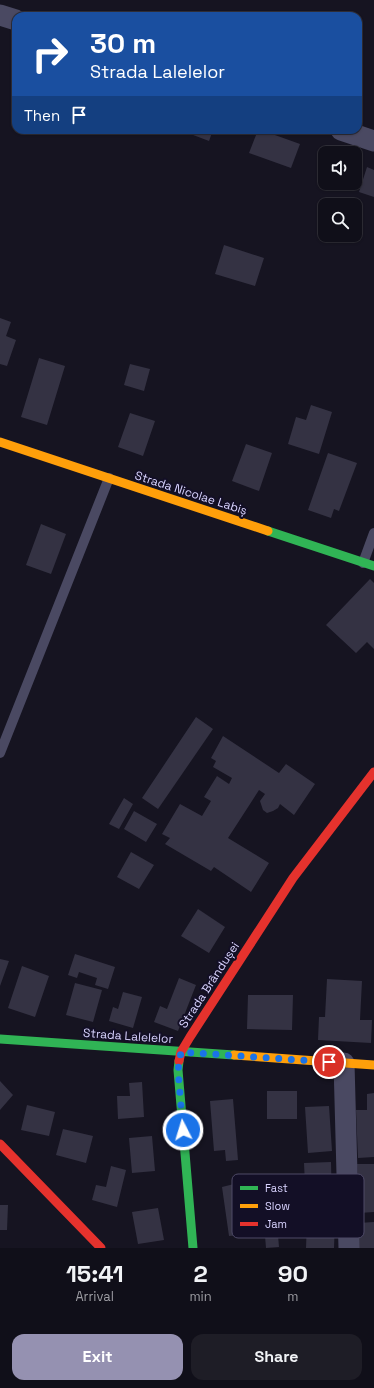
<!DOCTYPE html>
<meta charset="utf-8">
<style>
body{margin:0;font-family:"Space Grotesk",sans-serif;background:#1e1d26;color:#f1f3f6;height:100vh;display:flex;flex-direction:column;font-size:15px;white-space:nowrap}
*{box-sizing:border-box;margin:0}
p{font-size:13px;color:#9c9ca2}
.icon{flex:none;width:22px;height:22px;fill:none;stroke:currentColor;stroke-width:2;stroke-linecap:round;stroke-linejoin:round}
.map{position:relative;height:1248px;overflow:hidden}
.side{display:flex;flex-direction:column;background:#100f19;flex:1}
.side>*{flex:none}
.hud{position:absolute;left:12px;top:12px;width:350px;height:122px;border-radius:12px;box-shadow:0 1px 3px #0004,0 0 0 1px #302f38;background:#1a4fa0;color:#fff;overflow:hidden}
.buttons{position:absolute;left:318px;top:146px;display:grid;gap:8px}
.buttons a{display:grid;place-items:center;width:44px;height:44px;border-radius:8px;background:#100f19;box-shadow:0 1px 3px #0004,0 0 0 1px #302f38;font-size:20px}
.pin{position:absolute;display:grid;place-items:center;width:34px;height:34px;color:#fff;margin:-17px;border:2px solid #fff;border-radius:50%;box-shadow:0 1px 4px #0007}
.me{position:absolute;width:44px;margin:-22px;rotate:355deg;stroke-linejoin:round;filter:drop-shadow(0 0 3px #0008)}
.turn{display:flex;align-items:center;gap:14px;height:84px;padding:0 12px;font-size:18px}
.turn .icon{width:52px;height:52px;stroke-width:2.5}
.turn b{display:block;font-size:28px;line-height:34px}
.then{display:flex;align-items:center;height:38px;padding:0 12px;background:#0003;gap:8px;font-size:15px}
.eta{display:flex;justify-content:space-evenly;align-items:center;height:68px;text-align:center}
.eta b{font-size:24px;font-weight:800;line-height:28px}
.cta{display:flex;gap:8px;margin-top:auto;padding:8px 12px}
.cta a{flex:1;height:46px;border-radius:12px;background:#9591b1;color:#fff;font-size:16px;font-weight:800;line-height:46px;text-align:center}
.cta a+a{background:#1e1d26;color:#f1f3f6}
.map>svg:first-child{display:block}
.building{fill:#343243}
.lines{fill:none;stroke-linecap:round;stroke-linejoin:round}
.lane{stroke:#4a4962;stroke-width:10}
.street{stroke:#4a4962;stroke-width:21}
.fast{stroke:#30b455;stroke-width:9}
.slow{stroke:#ff9f0a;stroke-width:9}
.jam{stroke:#e5322d;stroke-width:9}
.route{stroke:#1a73e8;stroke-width:7;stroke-dasharray:0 12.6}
.labels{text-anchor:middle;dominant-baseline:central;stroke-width:4;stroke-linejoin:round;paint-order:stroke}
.street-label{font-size:12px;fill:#d9d4ff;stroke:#130f26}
.key{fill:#130f26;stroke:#4e4a67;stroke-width:1}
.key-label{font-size:11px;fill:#d9d4ff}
</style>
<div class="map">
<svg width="374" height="1248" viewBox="0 0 374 1248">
<rect width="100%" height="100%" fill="#161421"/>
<path class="building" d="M180,130H213L209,141Z
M258,130H261L300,144L291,168L249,153Z
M367,167L374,170V197L359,192Z
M224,245L264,258L255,286L215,274Z
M0,318L11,322L6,336L16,340L7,366L0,364Z
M39,358L65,366L47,425L21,417Z
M130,364L150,369L144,391L124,385Z
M311,405L332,412L319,454L288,444L296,417L306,420Z
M130,413L155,421L143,456L118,447Z
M246,444L272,453L259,491L232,481Z
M328,453L357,463L339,511L334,509L331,518L308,510Z
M41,524L66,534L51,574L26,565Z
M370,579L374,583V649L367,642L356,653L326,625Z
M196,717L213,729L158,809L142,798Z
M223,736L279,773L286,764L315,784L294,815L280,804L278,808L273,811L267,813L263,810L260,801L265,794L259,790L228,838L269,863L251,892L214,867L211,871L165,844L170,838L162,834L180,804L202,816L211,801L204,797L217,776L229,784L232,778L213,767L216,761L211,758Z
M124,798L133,804L119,829L109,824Z
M134,811L157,824L146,842L124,829Z
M131,852L154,865L139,889L117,877Z
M198,909L225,927L209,953L181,936Z
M75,954L115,967L108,989L95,985L97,978L79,972L77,978L68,975Z
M0,959L9,961L0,986Z
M22,966L49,976L35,1017L8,1008Z
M179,978L196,985L178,1031L154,1022L160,1006L167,1009Z
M327,979L362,981L360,1020H372L371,1043L318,1040L319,1017H325Z
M75,983L102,990L93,1022L66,1015Z
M123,992L142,997L133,1028L109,1021L113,1007L118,1009Z
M248,995H293L292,1030L247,1029Z
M0,1081L13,1095L0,1110Z
M142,1082L144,1117L118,1119L117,1096H130L129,1083Z
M267,1091H297V1119H267Z
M374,1093V1157L358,1158L356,1110H367V1094Z
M233,1099L238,1160L226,1161L225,1150L214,1151L210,1101Z
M27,1105L55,1112L49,1136L21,1130Z
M329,1106L332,1151L308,1153L305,1107Z
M63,1129L93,1136L86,1163L56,1155Z
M152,1136L155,1171L132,1173L129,1138Z
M331,1162L332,1206L306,1207L304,1163Z
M357,1164H374V1212L359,1213Z
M111,1166L126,1170L117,1207L92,1200L96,1185L106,1187Z
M250,1180L255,1205L249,1207L252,1234L229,1236L222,1187Z
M0,1205H8L7,1230H0Z
M158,1208L164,1240L138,1244L132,1212Z
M307,1220L335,1221L334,1248H306Z
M374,1222V1248H359L358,1223Z
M278,1235L279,1247L266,1248L265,1236Z"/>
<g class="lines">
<path class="lane" d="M363,563L374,533
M0,753L109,478"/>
<path class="street" d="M0,15L16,20
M341,130L374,141
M344,1063L349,1248"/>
<path class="fast" d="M268,531L374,566
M0,1039L234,1055
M179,1061L178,1070L193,1248"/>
<path class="slow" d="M0,442L268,531
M234,1055L374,1065"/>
<path class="jam" d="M179,1061L181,1052L190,1037L293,878L374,772
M0,1144L101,1248"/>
</g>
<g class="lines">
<path class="route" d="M183,1130L178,1070L181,1052L329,1062"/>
</g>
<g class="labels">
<g class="street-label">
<text transform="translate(191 493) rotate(18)">Strada Nicolae Labiș</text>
<text transform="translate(209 985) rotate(-57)">Strada Brândușei</text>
<text transform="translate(128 1036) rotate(4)">Strada Lalelelor</text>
</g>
</g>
<rect x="232" y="1174" width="132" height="64" rx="6" class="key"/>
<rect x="240" y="1186" width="18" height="4" fill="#30b455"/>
<rect x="240" y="1204" width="18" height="4" fill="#ff9f0a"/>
<rect x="240" y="1222" width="18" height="4" fill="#e5322d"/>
<g class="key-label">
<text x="265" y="1192">Fast</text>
<text x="265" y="1210">Slow</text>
<text x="265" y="1228">Jam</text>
</g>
</svg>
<div class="buttons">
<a><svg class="icon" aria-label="sound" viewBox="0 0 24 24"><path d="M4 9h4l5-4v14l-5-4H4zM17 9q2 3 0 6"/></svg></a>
<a><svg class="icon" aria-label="search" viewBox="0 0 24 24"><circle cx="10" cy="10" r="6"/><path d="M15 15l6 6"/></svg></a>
</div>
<div class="pin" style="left:329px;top:1062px;background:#d93025"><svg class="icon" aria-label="arrive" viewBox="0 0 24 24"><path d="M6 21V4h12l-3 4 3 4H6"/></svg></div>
<svg class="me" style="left:183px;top:1130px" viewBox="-20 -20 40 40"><circle r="17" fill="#1a73e8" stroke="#fff" stroke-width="3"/><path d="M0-11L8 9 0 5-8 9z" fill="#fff"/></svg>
<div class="hud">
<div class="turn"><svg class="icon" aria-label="right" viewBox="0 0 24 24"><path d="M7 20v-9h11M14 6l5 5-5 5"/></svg><div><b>30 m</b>Strada Lalelelor</div></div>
<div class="then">Then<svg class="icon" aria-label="arrive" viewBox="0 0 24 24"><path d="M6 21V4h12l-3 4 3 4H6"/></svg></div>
</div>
</div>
<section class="side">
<div class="eta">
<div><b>15:41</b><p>Arrival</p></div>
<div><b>2</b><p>min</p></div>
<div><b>90</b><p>m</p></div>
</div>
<div class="cta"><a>Exit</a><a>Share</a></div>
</section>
